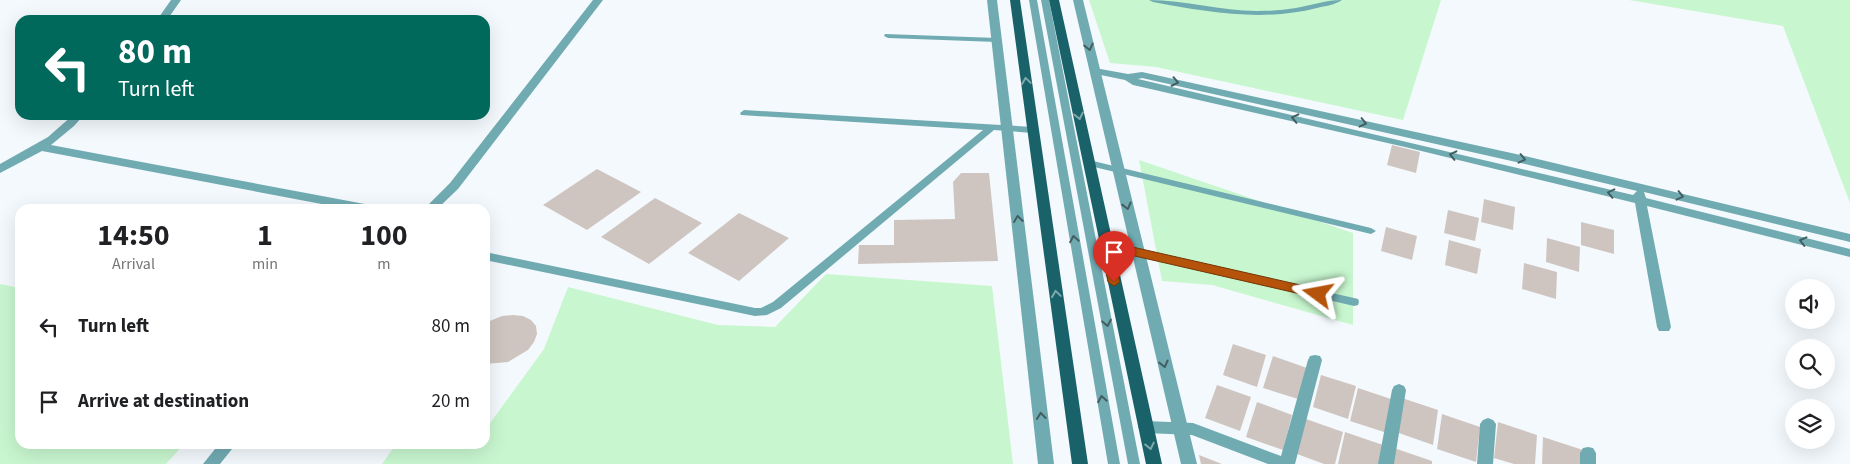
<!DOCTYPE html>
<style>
body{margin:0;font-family:"Source Sans 3",sans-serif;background:#f2f2f2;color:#202124;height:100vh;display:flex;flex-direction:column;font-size:19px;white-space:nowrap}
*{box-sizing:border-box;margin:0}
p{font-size:16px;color:#757577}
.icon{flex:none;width:28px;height:28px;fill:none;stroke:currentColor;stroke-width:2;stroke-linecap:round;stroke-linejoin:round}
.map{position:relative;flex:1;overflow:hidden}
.side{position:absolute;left:15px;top:204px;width:475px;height:245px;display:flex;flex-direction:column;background:#fff;border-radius:15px;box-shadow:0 5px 20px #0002}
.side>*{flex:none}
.top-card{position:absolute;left:15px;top:15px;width:475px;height:105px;border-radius:15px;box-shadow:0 5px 20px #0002;background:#00695c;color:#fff;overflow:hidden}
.controls{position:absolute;left:1785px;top:279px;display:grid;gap:10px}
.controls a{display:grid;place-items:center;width:50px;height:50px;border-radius:50%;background:#fff;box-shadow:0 5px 20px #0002;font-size:25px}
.pin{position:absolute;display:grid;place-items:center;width:42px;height:42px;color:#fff;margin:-51px -21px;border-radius:50% 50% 50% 0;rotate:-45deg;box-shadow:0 0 5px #0007}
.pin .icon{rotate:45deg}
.me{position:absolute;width:55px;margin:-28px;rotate:283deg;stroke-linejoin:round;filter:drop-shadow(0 0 4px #0008)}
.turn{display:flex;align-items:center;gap:18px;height:105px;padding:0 20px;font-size:22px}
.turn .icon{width:65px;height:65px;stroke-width:2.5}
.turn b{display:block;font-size:35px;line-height:42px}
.eta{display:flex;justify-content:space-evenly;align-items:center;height:85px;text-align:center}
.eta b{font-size:30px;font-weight:700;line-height:35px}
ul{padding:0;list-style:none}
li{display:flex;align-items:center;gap:15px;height:75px;padding:0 20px}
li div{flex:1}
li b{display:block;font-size:19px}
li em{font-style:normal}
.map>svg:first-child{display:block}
.green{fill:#c8f7cf}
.building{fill:#cfc5c0}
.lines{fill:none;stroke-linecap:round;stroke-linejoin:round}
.service{fill:#71abb2;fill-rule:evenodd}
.minor{fill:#71abb2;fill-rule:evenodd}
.tertiary{fill:#71abb2;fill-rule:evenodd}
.primary{fill:#19626a;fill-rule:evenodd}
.oneway{stroke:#425e62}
.oneway2{stroke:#80a9ad}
.route{fill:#b45309;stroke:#753606}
</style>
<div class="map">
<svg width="1850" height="464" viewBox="0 0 1850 464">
<rect width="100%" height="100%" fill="#f4f9fd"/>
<path class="green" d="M1089,0H1441L1403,120L1156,67L1110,63Z
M1629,0H1850V203L1783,26Z
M1139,160L1353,233V325L1212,285L1162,281Z
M826,274L992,286L1013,464H382L396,444H485V430L544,349L568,287L718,325L775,327Z
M0,284L20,288V444H184L166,464H0Z"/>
<path class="building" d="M1392,145L1420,152L1416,173L1387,165Z
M597,169L641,192L587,230L543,205Z
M961,173H989L998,261L858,264L859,245H894V220L955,219L953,182Z
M655,198L702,223L649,264L601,237Z
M1484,199L1515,207L1513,230L1481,222Z
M1448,210L1479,218L1475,241L1444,233Z
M739,213L789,238L739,281L688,253Z
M1581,222L1614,230V254L1581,245Z
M1386,227L1417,236L1412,260L1381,251Z
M1547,238L1580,247L1579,272L1546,262Z
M1449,240L1481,249L1477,274L1445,265Z
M1524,263L1557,272L1556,299L1522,289Z
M513,315L523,316L531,320L536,326L537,334L534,342L528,350L508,362L485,364V323L502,316Z
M1233,344L1266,355L1257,387L1223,375Z
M1273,356L1307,368L1298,399L1263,388Z
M1321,375L1356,386L1348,419L1313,407Z
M1217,385L1251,397L1240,431L1205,418Z
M1358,388L1394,400L1387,433L1350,421Z
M1402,398L1438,410L1433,445L1396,432Z
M1257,402L1292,415L1283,450L1246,437Z
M1442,414L1480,427L1476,462L1437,449Z
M1306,419L1343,432L1335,464H1324L1297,454Z
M1498,422L1537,435L1535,464H1514L1494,458Z
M1345,432L1383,445L1379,464H1338Z
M1543,437L1583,450V464H1542Z
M1394,448L1432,461V464H1391Z
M1199,455L1222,464H1201Z"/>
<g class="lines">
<path class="service" d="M1029,0H1037L1120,464H1108Z
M1041,0H1049L1140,464H1128Z
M1149,0C1185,0 1221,11 1257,11C1270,11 1283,10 1296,8C1312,5 1326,0 1342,0C1335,5 1325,6 1317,8C1262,22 1207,12 1153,2Z
M885,34L997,38L1001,40L997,42L888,38L884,36Z
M744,110L1033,127L1037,130L1033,133L994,130L781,308L767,315L755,316L485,260V252L755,308H761L773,302L983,130L741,115L740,113Z
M1089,160L1371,228L1376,231L1371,234L1086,165L1084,163Z
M1106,242L1354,298L1358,299L1359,302L1358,305L1354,306L1102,247L1101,245L1102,243Z"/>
<path class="minor" d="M171,0H181L167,20H157Z
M1095,68L1128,74L1142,72L1525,156L1850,234V242L1644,192L1646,198L1850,249V257L1647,206L1671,327L1669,331H1659L1657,327L1635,203L1405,147L1133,85L1125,80L1091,73L1090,71ZM1142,78L1525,164L1637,191L1633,195L1138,79Z
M73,115H84L74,126L51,145L370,205L376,209H348L42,151L0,173V164L48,137Z
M1315,355L1320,356L1322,360L1295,464H1268L1192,435L1146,433L1141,431L1138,427L1141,423L1146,421L1193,423L1281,456L1308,360L1310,356Z
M1399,384L1404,386L1406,390L1394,464H1378L1392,390L1394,386Z
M1488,418L1493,420L1496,424L1493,464H1477L1480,424L1483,420Z
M1588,447L1593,448L1596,453V464H1580V453L1583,448Z"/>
<path class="tertiary" d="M593,0H603L458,189L437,209H424L450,183Z
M987,0H997L1054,464H1038Z
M1073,0H1083L1197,464H1181Z
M219,444H236L220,464H203Z"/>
<path class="primary" d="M1010,0H1020L1088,464H1072Z
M1049,0H1059L1162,464H1146Z"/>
</g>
<defs><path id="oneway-chevron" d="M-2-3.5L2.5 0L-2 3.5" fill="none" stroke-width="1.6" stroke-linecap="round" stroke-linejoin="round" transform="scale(1.25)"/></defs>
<g class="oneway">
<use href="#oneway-chevron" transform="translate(1089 47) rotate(77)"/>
<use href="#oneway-chevron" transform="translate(1175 82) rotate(12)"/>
<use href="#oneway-chevron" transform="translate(1295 118) rotate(-167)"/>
<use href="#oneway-chevron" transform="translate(1363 123) rotate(13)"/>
<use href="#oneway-chevron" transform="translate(1453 155) rotate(-167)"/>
<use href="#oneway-chevron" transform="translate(1522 159) rotate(13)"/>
<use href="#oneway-chevron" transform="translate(1611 193) rotate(-167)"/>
<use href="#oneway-chevron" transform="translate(1680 196) rotate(13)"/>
<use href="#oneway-chevron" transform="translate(1127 206) rotate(76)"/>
<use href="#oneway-chevron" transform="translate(1018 219) rotate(-97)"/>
<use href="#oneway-chevron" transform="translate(1074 239) rotate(-100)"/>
<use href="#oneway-chevron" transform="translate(1803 241) rotate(-166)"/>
<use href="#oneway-chevron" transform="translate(1107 323) rotate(79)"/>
<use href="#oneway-chevron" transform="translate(1164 364) rotate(76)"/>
<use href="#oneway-chevron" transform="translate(1102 399) rotate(-100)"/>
<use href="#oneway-chevron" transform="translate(1041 416) rotate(-96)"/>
</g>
<g class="oneway2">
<use href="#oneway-chevron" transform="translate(1026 81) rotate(-98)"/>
<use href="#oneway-chevron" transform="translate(1079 116) rotate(78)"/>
<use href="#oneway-chevron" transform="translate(1056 294) rotate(-98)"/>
<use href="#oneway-chevron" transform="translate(1150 446) rotate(78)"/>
</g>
<path class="route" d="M1106,241L1318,289L1324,294L1318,298L1113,251L1120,282L1114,286L1108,282L1101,245Z"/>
</svg>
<div class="controls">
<a><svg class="icon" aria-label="sound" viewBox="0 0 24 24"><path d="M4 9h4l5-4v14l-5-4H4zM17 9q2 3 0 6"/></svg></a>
<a><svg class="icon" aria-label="search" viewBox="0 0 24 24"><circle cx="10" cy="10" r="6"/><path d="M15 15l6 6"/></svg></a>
<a><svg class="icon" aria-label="layers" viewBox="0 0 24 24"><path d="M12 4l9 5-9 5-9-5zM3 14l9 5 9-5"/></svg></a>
</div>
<div class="pin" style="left:1114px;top:282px;background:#d93025"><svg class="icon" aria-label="arrive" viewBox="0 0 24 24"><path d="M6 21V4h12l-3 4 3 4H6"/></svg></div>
<svg class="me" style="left:1318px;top:294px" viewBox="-20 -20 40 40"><path d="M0-17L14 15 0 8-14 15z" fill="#b45309" stroke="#fff" stroke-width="4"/></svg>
<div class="top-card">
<div class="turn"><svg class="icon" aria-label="left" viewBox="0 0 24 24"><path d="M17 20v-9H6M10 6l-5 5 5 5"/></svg><div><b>80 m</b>Turn left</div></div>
</div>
<section class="side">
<div class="eta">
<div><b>14:50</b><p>Arrival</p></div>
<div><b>1</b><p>min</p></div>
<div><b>100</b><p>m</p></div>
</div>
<ul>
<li><svg class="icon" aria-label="left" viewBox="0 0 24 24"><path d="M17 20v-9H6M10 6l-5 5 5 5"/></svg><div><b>Turn left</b></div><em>80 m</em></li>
<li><svg class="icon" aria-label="arrive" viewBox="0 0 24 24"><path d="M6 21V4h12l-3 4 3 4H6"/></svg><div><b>Arrive at destination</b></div><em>20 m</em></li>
</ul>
</section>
</div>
